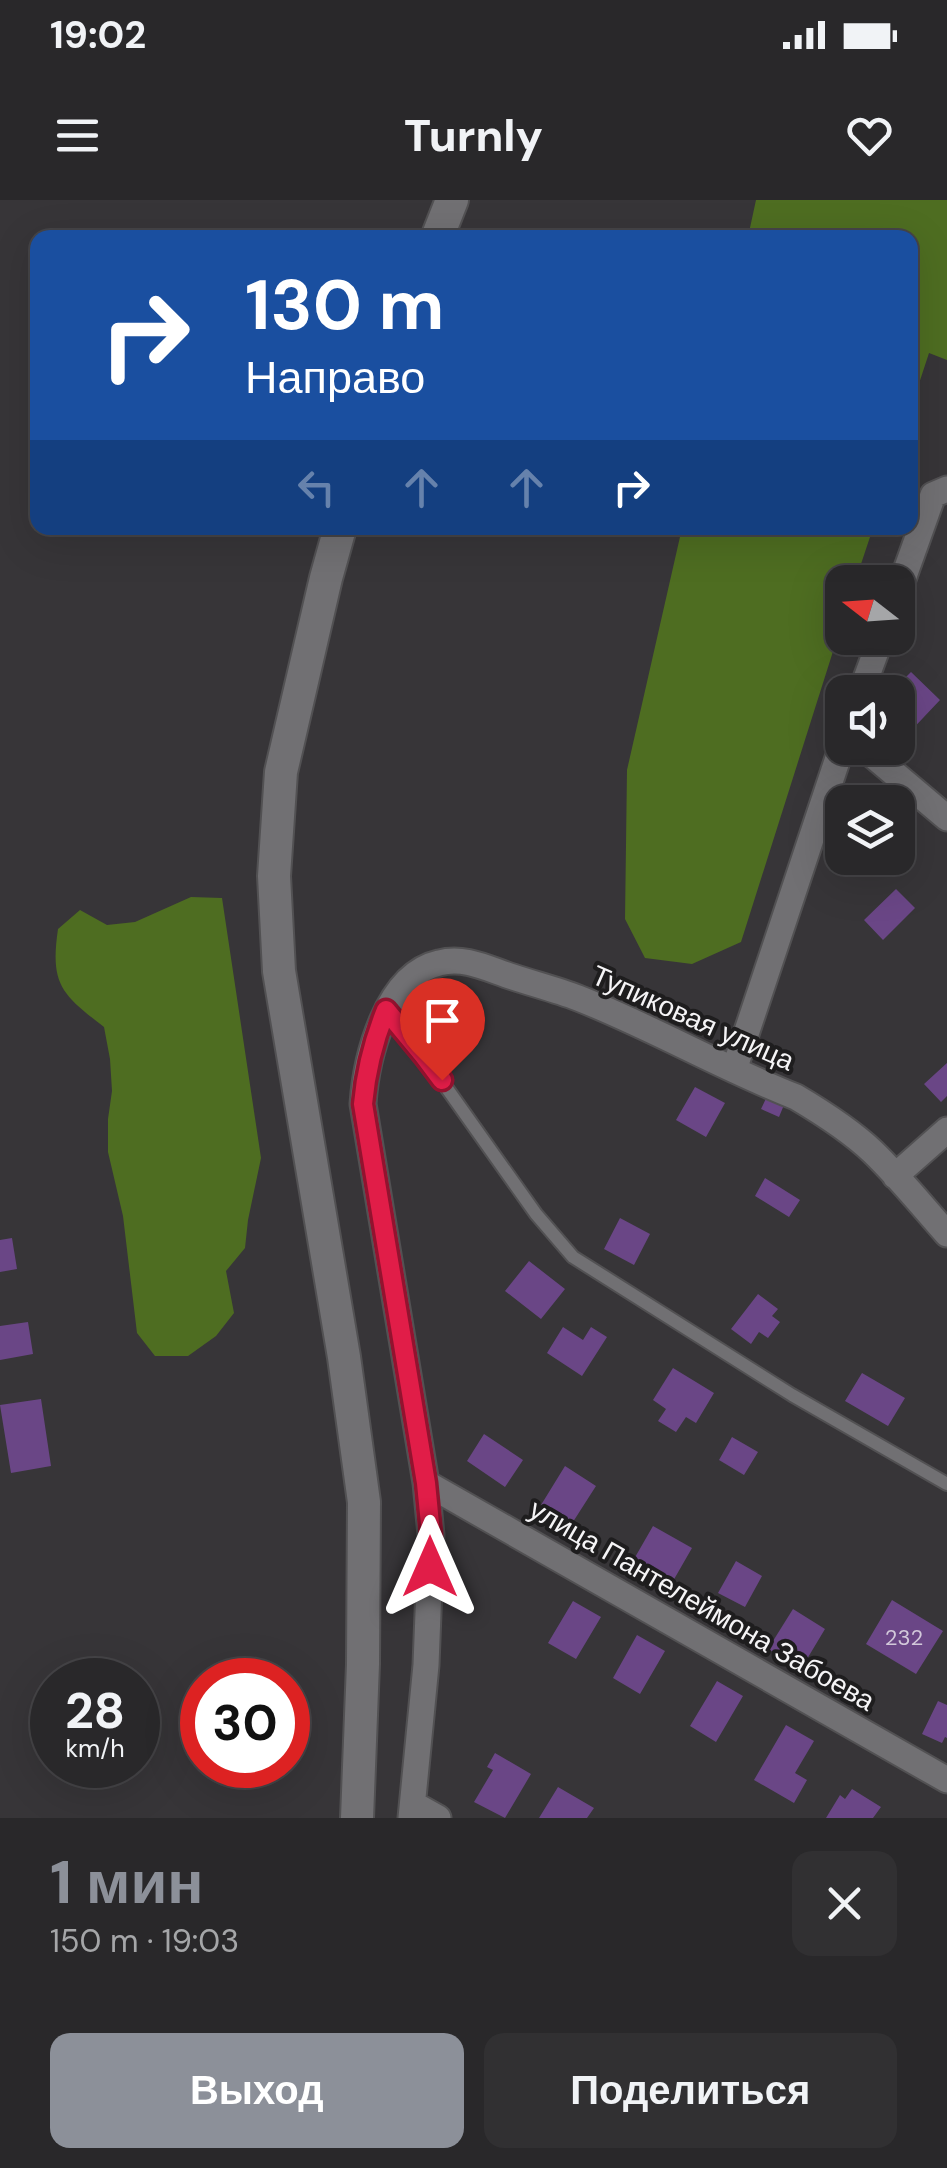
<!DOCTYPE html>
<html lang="ru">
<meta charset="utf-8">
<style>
body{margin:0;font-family:"DM Sans",sans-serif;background:#313032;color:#f1f3f6;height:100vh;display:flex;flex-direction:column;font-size:38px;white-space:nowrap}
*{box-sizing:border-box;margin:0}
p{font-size:32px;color:#a5a6a8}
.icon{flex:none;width:55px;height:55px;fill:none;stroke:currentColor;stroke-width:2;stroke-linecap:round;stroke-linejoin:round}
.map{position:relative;height:1618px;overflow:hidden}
.drawer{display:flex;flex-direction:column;background:#29282a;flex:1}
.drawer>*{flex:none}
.top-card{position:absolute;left:30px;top:30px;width:888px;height:305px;border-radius:20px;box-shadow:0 10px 40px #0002,0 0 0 2px #454447;background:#1a4fa0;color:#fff;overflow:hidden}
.needle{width:65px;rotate:287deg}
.tools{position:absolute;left:825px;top:365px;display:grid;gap:20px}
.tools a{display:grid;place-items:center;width:90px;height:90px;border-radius:20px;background:#29282a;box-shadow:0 10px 40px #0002,0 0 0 2px #454447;font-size:50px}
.speed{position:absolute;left:30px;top:1458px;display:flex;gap:20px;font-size:50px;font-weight:700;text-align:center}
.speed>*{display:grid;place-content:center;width:130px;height:130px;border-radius:50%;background:#29282a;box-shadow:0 10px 40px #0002,0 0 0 2px #454447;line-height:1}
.speed small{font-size:25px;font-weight:400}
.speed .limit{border:15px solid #d22;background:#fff;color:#111}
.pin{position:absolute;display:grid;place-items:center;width:85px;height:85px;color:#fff;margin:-102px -42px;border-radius:50% 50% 50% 0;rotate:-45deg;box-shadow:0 0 10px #0007}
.pin .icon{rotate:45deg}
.me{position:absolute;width:110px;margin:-55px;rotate:0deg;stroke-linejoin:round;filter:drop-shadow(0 0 8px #0008)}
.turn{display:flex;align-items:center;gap:35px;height:210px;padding:0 50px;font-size:45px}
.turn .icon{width:130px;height:130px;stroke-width:2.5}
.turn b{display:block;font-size:70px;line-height:85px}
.lanes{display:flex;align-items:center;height:95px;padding:0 50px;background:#0003;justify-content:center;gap:50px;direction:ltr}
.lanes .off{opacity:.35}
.round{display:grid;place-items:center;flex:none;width:105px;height:105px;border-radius:20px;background:#313032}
.overview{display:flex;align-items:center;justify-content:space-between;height:170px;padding:0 50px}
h1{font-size:60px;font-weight:800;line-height:75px;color:#8c9099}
.button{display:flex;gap:20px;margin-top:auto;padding:20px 50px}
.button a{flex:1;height:115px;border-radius:20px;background:#8c9099;color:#fff;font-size:40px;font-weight:800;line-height:115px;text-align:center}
.button a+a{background:#313032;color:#f1f3f6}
.status{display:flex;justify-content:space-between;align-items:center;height:70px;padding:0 50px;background:#29282a;direction:ltr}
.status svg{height:28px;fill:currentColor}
header{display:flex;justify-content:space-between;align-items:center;height:130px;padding:0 50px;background:#29282a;font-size:45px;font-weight:800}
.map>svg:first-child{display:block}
.forest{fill:#4e6d21}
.building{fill:#6a4686}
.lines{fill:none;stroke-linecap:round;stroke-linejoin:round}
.service-casing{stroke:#525153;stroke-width:16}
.minor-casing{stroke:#525153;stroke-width:29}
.tertiary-casing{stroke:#525153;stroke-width:36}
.service{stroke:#717073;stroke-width:12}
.minor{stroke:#717073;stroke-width:25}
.tertiary{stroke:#717073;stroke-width:32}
.route-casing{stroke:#92132f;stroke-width:25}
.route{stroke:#e11d48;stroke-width:18}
.labels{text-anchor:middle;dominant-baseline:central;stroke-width:8;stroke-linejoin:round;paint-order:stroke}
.number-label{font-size:22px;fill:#d2c8da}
.street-label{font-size:28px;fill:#f5f4f6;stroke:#1e1d1e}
</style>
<div class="status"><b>19:02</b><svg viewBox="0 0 49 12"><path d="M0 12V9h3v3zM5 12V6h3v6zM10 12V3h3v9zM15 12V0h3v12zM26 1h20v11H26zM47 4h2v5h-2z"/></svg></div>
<header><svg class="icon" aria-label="menu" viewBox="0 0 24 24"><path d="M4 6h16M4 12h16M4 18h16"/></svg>Turnly<svg class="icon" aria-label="heart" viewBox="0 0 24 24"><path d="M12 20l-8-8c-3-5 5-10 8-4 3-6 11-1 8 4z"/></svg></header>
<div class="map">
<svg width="947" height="1618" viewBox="0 0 947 1618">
<rect width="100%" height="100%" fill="#373538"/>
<path class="forest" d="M756,0H947V160L929,153L910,211V38L748,37Z
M682,328H873L855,382H842V423L741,742L692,764L645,758L625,719L627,570Z
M191,697L222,698L261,958L248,1020L245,1048L226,1071L234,1113L216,1136L188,1156H155L137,1133L123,1016L108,952V919L112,891L110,859L104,827C61,794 50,784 58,729L80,710L107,725L135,722Z"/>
<path class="building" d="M911,472L940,500L906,536L898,528V492H891Z
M896,689L915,708L883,740L864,720Z
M947,863V896L941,902L924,884Z
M695,887L725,903L706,937L676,920Z
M769,892L786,900L779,917L761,909Z
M765,978L800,1000L789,1017L755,996Z
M620,1018L650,1034L634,1065L604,1049Z
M12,1038L17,1069L0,1072V1040Z
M529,1061L565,1089L541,1119L505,1091Z
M758,1094L778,1109L772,1116L780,1122L768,1138L759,1132L751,1144L731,1129Z
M28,1122L33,1154L0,1160V1126Z
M563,1127L583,1140L591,1127L607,1137L582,1176L547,1153Z
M673,1168L714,1193L696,1223L686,1217L676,1232L658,1221L666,1209L653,1200Z
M862,1173L905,1198L888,1226L845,1201Z
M41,1199L51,1266L11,1273L0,1205Z
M484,1234L523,1260L505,1287L467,1261Z
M732,1237L758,1252L744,1275L719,1260Z
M565,1266L596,1286L571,1325L541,1305Z
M653,1326L692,1348L669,1388L630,1366Z
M736,1361L762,1376L745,1407L718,1393Z
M892,1400L943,1431L916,1474L866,1444Z
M573,1401L601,1417L576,1459L548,1443Z
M793,1409L825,1429L801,1469L768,1449Z
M637,1435L665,1451L640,1494L613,1478Z
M717,1481L743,1496L716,1542L690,1526Z
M938,1501L947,1505V1538L945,1537L942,1543L922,1534Z
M786,1525L814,1541L795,1573L807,1580L794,1603L754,1580Z
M495,1553L531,1574L505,1618L474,1602L493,1570L487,1567Z
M558,1587L594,1608L587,1618H539Z
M852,1589L881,1607L873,1618H826L840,1595L845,1599Z"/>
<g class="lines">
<g class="service-casing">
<path id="service" d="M386,810L424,856L536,1014L573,1057L792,1195L947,1284"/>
</g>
<g class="minor-casing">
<path id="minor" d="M898,393L933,295L947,289
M861,492L881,438
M864,548L947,618
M734,870L842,546
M895,976L947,930
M426,1283L947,1580
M413,1604L438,1618
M411,1618L426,1465L431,1335L426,1283L363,904C366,858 386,775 439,763C465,756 488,769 513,777C534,784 557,790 578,798C652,827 722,868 796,897C823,913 850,930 873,952C899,977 923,1007 947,1034"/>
</g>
<g class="tertiary-casing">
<path id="tertiary" d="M437,38L452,0
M340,328L326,378L281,572L274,676L279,771L344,1157L364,1302L363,1464L357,1618"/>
</g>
<use href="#service" class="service"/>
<use href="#minor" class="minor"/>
<use href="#tertiary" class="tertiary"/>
</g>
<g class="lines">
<g class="route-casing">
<path id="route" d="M430,1367L431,1334L426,1283L363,904C366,870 373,842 386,810L424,856L442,880"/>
</g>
<use href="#route" class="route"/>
</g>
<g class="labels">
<g class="number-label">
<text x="904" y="1437">232</text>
</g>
<g class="street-label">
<text transform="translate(693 818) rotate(24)">Тупиковая улица</text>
<text transform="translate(702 1405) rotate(30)">улица Пантелеймона Забоева</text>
</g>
</g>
</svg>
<div class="tools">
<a><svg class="needle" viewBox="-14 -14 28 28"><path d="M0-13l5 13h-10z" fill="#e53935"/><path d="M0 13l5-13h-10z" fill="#a5a6a8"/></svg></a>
<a><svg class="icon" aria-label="sound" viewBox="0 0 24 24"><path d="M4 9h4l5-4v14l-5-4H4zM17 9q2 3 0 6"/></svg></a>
<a><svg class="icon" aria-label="layers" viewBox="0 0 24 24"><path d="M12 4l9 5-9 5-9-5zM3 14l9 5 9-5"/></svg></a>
</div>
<div class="speed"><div>28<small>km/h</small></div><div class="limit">30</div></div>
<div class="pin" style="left:442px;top:880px;background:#d93025"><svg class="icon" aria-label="arrive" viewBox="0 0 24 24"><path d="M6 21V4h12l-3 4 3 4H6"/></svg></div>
<svg class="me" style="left:430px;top:1367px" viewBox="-20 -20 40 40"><path d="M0-17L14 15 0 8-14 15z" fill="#e11d48" stroke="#fff" stroke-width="4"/></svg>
<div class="top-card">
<div class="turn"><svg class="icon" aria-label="right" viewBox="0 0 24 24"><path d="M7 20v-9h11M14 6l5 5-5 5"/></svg><div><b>130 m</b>Направо</div></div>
<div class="lanes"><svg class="icon off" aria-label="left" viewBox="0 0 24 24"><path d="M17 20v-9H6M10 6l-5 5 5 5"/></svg><svg class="icon off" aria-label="ahead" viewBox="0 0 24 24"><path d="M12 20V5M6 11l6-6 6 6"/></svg><svg class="icon off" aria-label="ahead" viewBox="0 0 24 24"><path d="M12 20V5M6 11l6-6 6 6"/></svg><svg class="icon" aria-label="right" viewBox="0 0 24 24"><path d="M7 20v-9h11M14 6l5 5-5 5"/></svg></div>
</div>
</div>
<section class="drawer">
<div class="overview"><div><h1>1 мин</h1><p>150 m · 19:03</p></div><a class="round"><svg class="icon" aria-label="close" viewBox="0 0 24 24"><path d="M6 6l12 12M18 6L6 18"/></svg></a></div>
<div class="button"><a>Выход</a><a>Поделиться</a></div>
</section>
